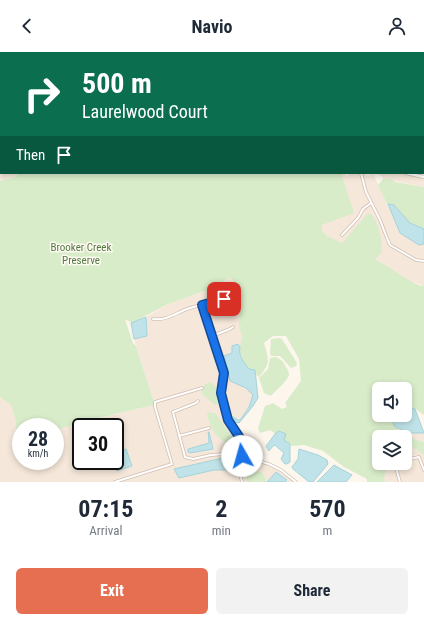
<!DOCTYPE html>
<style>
body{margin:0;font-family:"Roboto Condensed",sans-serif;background:#f2f2f3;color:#1f2937;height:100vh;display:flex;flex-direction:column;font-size:15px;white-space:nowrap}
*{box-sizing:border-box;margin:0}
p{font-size:13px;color:#747a83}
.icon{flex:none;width:22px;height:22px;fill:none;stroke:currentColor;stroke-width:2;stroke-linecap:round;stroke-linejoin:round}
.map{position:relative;height:430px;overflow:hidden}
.details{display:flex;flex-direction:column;background:#fff;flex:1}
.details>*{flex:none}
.hud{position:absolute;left:0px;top:0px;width:424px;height:122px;box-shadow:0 2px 6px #0003;background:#0b6e4f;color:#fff;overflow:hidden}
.tools{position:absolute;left:372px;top:330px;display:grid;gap:8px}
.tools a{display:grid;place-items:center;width:40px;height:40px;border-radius:6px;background:#fff;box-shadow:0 2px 6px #0003;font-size:20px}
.speed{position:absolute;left:12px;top:366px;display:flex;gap:8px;font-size:20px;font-weight:700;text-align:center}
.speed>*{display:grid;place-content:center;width:52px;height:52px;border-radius:50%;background:#fff;box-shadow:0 2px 6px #0003;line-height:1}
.speed small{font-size:10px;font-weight:400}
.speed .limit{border:2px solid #111;border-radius:6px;background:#fff;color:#111}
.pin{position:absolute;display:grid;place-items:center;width:34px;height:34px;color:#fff;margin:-17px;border-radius:8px;box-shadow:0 2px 6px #0006}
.me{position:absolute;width:44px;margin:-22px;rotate:353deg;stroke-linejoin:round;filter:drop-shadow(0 0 3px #0008)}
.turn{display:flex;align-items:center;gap:14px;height:84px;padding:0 16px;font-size:18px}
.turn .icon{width:52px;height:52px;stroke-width:2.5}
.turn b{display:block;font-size:28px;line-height:34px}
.then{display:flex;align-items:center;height:38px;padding:0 16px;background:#0003;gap:8px;font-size:15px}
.eta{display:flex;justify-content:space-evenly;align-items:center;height:68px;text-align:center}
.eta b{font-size:24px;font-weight:700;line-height:28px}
.button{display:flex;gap:8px;margin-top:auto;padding:8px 16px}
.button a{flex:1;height:46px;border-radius:6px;background:#e76f51;color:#fff;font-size:16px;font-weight:700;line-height:46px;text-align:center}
.button a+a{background:#f2f2f3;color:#1f2937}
header{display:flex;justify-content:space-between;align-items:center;height:52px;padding:0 16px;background:#fff;font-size:18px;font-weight:700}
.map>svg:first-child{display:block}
.residential{fill:#f5e8da;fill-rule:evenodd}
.green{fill:#d8ecc9}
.water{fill:#bfe3e8;stroke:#a5d3da}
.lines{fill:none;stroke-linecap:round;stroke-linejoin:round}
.minor-casing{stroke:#d1beb0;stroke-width:3.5}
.tertiary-casing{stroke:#d1beb0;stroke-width:4}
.minor{stroke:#fff;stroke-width:2}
.tertiary{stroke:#fff;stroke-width:2.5}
.route-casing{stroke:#114b97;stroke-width:10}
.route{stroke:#1a73e8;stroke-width:7}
.labels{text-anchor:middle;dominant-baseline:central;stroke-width:3;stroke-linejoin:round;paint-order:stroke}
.park-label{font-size:11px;fill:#537a41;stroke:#fffaf3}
</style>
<header><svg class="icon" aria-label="back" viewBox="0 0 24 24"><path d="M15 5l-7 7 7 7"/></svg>Navio<svg class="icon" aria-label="person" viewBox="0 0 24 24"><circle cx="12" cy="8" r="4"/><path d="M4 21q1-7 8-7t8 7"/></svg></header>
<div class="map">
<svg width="424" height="430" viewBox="0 0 424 430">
<rect width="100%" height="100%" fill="#fdf6ec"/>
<path class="residential" d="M1,113V121H18L16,125L0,129Z
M339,121H345L346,124L349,123L348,121H360L365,140L370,151L362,156L357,166L340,183L342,185L359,167L363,158L371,153L379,168L385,187L389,194L415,209L424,210V234L394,223L368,219L358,177L342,193L329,186L320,175Z
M363,121H365L366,124L374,123L384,146L394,165L400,181L419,193L424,192V208L416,207L391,192L388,186L381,167L367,140Z
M376,121H401L424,127V135L383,127V125Z
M230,225L242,241L246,268L240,295L232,301L224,304L230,329L246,336L253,343L249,355L241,367L231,364L227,348L224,345V347L222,341L225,321L214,284L231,279L234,275L232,273L230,276L213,282L204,254L225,248V242H223V246L185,257L175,262L158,267L153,266L152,268L159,269L176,264L186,259L202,255L223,321L220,342L228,368L240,390V402H211L189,406L186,404L181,385L210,377V375L180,382L174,361L197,352L200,349L198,347L196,350L174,357L172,362L185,406L193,408L211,404L240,405L241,430H119L173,413L156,355V351L203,337L201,341L204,333L203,336L202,334L154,350L134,287L147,283L146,265L166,253L215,235ZM209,380L213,397L190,401L209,391L207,381ZM223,406L234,418H214L179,426L175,417Z
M0,345L8,351L24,352L17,366L15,383L13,387L21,386V409H55V407L58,405L55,398V378L87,369L154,353L171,412L110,430H0ZM81,375H115V401L126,398L112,414V409H81Z
M394,374L408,381H424V390L409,387L398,382Z
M405,393H410L416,396L424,403V415L421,406L419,404L416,403L405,406Z
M242,405L269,413L280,419L294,430H285L276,421L267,430L263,421L246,428L247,430H244L241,422Z
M416,406L420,409L424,422V430H402L397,416L398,412L405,411V409Z
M389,411H396L395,416L399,430H382Z"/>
<path class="green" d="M0,0H289L291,1H1V57Z
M18,121H341L354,161L322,173V178L327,184L342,191L368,161L370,162H371C379,171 382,188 382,200L375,207L414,231L421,234L424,233V363L416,357H407L405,360V337H379V363H404L397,379L398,382L405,385H379V411H389L384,425L385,430H367V427L344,415L323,399L304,393L292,394L270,378L260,381L258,376L265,354L273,351L282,357L287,355L285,351L301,329L299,307L286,284H273L264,291C269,309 271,310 259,325L244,313L239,298L242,285L239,273L241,253L240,238L230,225L215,235L166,253L132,271L125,267L133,291L136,294L154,350V353L98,366L55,378V375H21V386L13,388C19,375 15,364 11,352L8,351L0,345V129L16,125Z
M383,127H392L395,130L424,135V177L410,171L394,153L387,152L378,133Z
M279,286L282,287L297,311L296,314L291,316L280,304H272L270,302L271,287Z
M276,305C280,307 283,309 285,313C286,316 289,319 289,322C289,328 275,339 271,344L264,341L259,326L268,317L270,306Z
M210,330L219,336L220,351L216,353L211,350L201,341L204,333Z
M210,360L216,362L233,386L232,394C216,386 211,379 207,362Z
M405,385L424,390V403C417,399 414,393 405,393Z
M245,388C256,388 259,392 262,402L255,404L247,403L244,396Z
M253,418L263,421L267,430H247L246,425Z"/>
<path class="water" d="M388,152L394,153L410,171L424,177V192L419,193L400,181Z
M146,265L147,284L134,287L131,271Z
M238,292L240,295C238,304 244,311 249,317L255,318L258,346L253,354L239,371L235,370L231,364L239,368L241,367L249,355L253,343L246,336L230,329L224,304L232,301V294Z
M405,356L415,357L424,381H408L394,374L392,366L395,363H405Z
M279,379L286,382L284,388L290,392V410L287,412H285L281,407L284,401L275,393L273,394L269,399L266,394L275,382Z
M208,380H209L213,397L190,401L188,400V397L209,391Z
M126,397L132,414L117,419L112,414V409H115V401Z
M299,397L318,403L327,408L328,412L313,430H309L293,417L292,415L298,407Z
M223,406L236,409L235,418H214L179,426L174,417Z
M334,413L352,423L346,430H317Z
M276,420L287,428L285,430H267Z"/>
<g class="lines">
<g class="minor-casing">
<path id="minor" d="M388,0L391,1
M324,1V0
M342,1L352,0
M423,18H424
M0,78L1,79
M0,112L1,111
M361,121L366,140L380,168L387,186L390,193L416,208L424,209
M342,183L358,166L363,157L371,151
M203,253L224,321L221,341L228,368L242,389L240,422L242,430
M153,267C166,269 176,261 187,257C199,253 212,250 224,247V243
M212,284L230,277L233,275
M198,349L196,351L173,360L185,405L193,407L211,403L226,402L241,404L269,412L281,418L296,430
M179,384L209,376
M405,408L419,405L424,418
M397,411L396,416L400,430
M115,430L172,412L155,355V350L202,336"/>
</g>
<g class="tertiary-casing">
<path id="tertiary" d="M299,0L300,1
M406,121L424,125"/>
</g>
<use href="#minor" class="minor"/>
<use href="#tertiary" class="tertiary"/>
</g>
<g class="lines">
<g class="route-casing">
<path id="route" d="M224,247L202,253L224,321L221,341L228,368L242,389V404"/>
</g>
<use href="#route" class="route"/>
</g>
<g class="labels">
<g class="park-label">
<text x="81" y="195">Brooker Creek<tspan x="81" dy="13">Preserve</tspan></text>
</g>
</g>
</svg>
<div class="tools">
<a><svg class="icon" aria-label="sound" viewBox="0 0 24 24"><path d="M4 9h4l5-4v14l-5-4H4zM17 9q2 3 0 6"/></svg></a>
<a><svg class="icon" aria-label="layers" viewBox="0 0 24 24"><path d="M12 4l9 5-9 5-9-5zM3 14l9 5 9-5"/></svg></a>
</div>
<div class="speed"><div>28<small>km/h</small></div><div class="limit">30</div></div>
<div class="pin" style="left:224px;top:247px;background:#d93025"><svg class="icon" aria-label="arrive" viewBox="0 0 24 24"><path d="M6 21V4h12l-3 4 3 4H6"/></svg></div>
<svg class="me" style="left:242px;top:404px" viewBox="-20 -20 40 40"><circle r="19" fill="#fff"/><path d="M0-13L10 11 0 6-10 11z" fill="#1a73e8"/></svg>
<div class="hud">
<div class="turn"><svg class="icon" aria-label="right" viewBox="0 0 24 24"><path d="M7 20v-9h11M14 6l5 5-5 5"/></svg><div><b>500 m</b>Laurelwood Court</div></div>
<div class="then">Then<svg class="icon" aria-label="arrive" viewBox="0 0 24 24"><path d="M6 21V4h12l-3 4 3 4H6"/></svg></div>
</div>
</div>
<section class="details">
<div class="eta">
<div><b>07:15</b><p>Arrival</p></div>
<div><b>2</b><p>min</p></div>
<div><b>570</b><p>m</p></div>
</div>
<div class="button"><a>Exit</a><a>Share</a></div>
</section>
